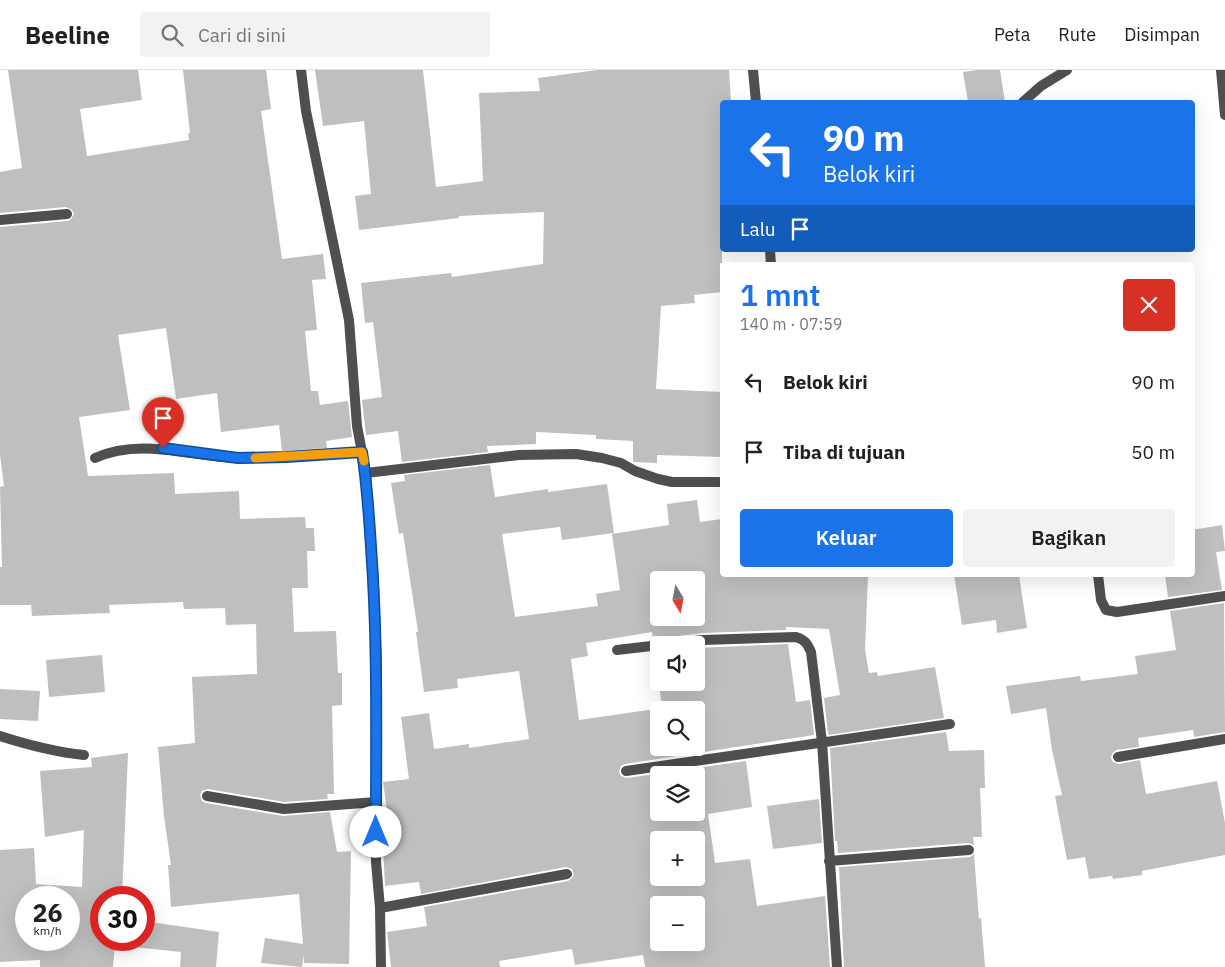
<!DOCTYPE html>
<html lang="id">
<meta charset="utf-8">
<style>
body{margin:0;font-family:"IBM Plex Sans",sans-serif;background:#f2f2f2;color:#202124;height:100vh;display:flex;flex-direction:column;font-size:19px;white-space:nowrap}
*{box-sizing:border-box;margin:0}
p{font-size:16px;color:#757577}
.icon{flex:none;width:28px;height:28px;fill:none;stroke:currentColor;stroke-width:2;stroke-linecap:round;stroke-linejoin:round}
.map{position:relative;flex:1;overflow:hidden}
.drawer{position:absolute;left:720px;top:192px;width:475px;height:315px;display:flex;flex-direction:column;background:#fff;border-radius:5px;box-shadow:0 5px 20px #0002}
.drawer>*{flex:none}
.banner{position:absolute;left:720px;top:30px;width:475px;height:152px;border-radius:5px;box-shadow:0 5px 20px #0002;background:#1a73e8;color:#fff;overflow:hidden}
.needle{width:32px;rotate:170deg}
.controls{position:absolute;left:650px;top:501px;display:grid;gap:10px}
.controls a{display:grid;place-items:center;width:55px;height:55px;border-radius:5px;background:#fff;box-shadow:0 5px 20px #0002;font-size:25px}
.speed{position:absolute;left:15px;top:816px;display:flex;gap:10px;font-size:25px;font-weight:700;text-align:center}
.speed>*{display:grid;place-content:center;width:65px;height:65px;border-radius:50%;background:#fff;box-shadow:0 5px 20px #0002;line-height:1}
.speed small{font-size:12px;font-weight:400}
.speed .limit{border:8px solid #d22;background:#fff;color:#111}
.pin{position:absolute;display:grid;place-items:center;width:42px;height:42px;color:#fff;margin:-51px -21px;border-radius:50% 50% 50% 0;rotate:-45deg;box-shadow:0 0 5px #0007}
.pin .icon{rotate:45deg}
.me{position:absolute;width:55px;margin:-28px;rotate:0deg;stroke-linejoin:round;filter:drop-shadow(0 0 4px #0008)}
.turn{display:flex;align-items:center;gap:18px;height:105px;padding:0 20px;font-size:22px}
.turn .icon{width:65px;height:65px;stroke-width:2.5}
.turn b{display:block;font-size:35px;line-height:42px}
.then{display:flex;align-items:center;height:48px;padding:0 20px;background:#0003;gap:10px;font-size:19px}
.round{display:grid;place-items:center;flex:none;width:52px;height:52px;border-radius:5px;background:#f2f2f2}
.overview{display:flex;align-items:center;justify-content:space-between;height:85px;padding:0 20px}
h1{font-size:30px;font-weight:600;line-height:38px;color:#1a73e8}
.primary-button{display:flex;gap:10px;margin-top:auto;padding:10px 20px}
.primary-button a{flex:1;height:58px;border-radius:5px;background:#1a73e8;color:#fff;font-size:20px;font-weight:600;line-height:58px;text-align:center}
.primary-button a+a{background:#f2f2f2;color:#202124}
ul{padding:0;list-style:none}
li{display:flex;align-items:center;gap:15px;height:70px;padding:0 20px}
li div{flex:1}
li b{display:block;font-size:19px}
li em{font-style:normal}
header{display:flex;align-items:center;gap:30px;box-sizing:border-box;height:70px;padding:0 25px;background:#fff;border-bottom:1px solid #e0e0e0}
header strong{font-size:24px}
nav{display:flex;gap:28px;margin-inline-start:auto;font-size:18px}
.search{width:350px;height:45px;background:#f2f2f2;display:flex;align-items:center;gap:12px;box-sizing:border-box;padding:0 18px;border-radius:5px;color:#757577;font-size:19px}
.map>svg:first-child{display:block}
.building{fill:#bfbfbf;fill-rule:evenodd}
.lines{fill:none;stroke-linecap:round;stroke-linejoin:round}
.minor{stroke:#4f4f4f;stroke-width:10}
.route-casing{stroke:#114b97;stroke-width:12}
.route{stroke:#1a73e8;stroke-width:9}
.slow{stroke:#f59e0b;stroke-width:9}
</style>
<header>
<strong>Beeline</strong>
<div class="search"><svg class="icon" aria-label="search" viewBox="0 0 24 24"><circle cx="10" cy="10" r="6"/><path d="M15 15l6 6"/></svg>Cari di sini</div>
<nav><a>Peta</a><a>Rute</a><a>Disimpan</a></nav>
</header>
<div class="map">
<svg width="1225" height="897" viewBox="0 0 1225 897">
<rect width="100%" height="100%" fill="#fff"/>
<path class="building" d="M8,0H138L142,30L80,39L87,86L189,70L188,63H190L183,0H266L271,39L261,41L282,189L323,184L326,209L312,210L317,260L305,261L311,321H318L320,335L348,331L352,367L326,371L327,378L282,381L279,355L221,362L217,323L176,329L166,258L118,265L130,340L79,347L88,406L174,403L175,424L239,421L240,449L305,447L306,458H314L315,481H307L308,518H292L294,562L336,561L338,603H342V635L332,636L334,724H327L328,729L284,732L208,719L202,721L200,725L202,731L206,733L283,746L330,742L337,782L351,781L349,894L304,893V885L302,897L261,893L265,868L303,874L299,824L171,837L168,795H171L164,746L158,677L195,673L192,607L257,604L256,554L226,555L225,538L184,539L183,532L109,535L110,543L32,546L31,535H0V497H2L0,417L4,416L0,385V157L68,151L71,149L74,144L72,140L66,137L0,143V102L22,98Z
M315,0H423L436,117L483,111L479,23L540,21L538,8L597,0H729L731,32H722V193H720L722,222L694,225L695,233L661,236L656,319L722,322V387L657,385V393L633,392V371L596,369V365L536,362V374L487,376L488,382L402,392L398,361L366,365L362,330L382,327L373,252L365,253L361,213L451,203L452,207L543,194L544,142L459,146V148L359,160L355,126L371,124L364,51L323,56Z
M977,0H1000L1005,32H968L963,2Z
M490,395L495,427L548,419V422L607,414L614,463L562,470L560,457L502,464L515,547L598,536L596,524L620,520L612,464L669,455L667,434L697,430L700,452L722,449V505H868L865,580L869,603L877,602L878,606L935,597L944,648L829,665L828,663L824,628L840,625L829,559L786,557V560L703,563L653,569L652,562L586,573L588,586L571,589L579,650L662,638L655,583L659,582V612H696V578L788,574L796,632L810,630L814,665L625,694L621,696L619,702L621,706L627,708L746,691L752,737L708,744L715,793L750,789L757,836L825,826L830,897H645L643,885L575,895L572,879L499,891L500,897H391L387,862L427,856L424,837L568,811L574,806L572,799L566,797L421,824L419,812L385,816L383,777L392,776L383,712L409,709L401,647L429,643L434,679L469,674V678L529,669L519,601L457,609L458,618L424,622L416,562H418L403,463L399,464L391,413L405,411L404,405ZM659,510H696V548H659ZM659,640H696V678H659ZM659,705H696V742H659ZM659,770H696V808H659ZM659,835H696V872H659Z
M1222,455L1225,481L1216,482L1222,520L1168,527L1165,505H1192V460Z
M954,505H1019L1027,558L997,563L996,550L962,555Z
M1224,533L1225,662L1194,667L1193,660L1138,668L1139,677L1116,680L1112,684L1111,688L1113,692L1119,694L1140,690L1146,724L1217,711L1225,753V785L1142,801V805L1113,809L1112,806L1089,809L1085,787L1067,790L1055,726L1062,725L1052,680L1046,638L1011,644L1006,616L1080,606L1081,611L1138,604L1135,586L1176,580L1170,541Z
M102,585L105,622L49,627L46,590Z
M0,619L40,621L38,651L0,649Z
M946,662L949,681L984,680L985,718H980L982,767H973L974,775L968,773L838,783L837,771H835L830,678Z
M128,683L122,828H101V870H144V851L219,862L216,897H180L181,882L115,875L113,897H40V890L0,892V780L34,778L36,814L82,817L84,760L45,767L40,701L92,697L91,688ZM26,828H69V870H26Z
M819,729L822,773L773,779L767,736Z
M974,784L979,849L981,848L985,897H844L839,797L970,787Z"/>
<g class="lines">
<path class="minor" d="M301,0L306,41L349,250L357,356L366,403L374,518L377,595L376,792L380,838L381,897
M753,0L756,32
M1221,0L1225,45
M1023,32L1041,16L1067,0
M0,150L67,144
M770,180L771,195
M95,388C141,367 191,387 239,388C280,389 321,385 362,382
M366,403L519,385L576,384L602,388L621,393L635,401L658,409L672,412H722
M1098,505L1101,530L1106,540L1117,542L1225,526
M617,580L703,570L796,567C805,570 807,573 811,582L822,672L837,897
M0,666C28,675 55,682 84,685
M1118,687L1225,669
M626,701L950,654
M207,726L284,739L376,732
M829,791L969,780
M380,838L567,804"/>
</g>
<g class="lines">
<g class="route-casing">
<path id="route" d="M163,378L238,388L286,387L362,382C367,413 369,445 371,477C378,572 376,667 376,762"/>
</g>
<use href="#route" class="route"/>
<path class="slow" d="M255,388L362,382L364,391"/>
</g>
</svg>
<div class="controls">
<a><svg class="needle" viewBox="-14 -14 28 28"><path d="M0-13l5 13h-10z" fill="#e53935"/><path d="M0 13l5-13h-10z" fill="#757577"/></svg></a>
<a><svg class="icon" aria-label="sound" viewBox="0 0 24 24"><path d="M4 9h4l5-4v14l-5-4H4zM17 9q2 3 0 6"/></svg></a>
<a><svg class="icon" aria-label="search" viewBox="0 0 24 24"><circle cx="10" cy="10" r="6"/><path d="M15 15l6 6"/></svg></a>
<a><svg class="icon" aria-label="layers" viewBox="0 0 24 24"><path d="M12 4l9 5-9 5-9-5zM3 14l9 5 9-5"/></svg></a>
<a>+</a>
<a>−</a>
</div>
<div class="speed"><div>26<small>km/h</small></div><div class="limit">30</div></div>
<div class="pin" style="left:163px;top:378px;background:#d93025"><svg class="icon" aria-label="arrive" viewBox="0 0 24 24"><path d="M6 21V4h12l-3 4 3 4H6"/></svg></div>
<svg class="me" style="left:376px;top:762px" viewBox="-20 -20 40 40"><circle r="19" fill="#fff"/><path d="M0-13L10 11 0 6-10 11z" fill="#1a73e8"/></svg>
<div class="banner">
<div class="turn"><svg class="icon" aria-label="left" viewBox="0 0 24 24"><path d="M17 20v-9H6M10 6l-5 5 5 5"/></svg><div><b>90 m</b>Belok kiri</div></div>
<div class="then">Lalu<svg class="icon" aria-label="arrive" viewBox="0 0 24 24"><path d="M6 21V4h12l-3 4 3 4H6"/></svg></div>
</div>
<section class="drawer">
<div class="overview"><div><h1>1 mnt</h1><p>140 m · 07:59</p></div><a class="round" style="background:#d93025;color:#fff"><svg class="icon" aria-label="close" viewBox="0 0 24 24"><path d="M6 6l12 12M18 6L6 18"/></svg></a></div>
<ul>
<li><svg class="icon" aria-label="left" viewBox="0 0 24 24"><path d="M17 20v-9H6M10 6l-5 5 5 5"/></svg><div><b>Belok kiri</b></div><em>90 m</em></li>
<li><svg class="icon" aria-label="arrive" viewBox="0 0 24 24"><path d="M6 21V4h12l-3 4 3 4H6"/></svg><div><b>Tiba di tujuan</b></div><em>50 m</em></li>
</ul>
<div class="primary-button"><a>Keluar</a><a>Bagikan</a></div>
</section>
</div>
